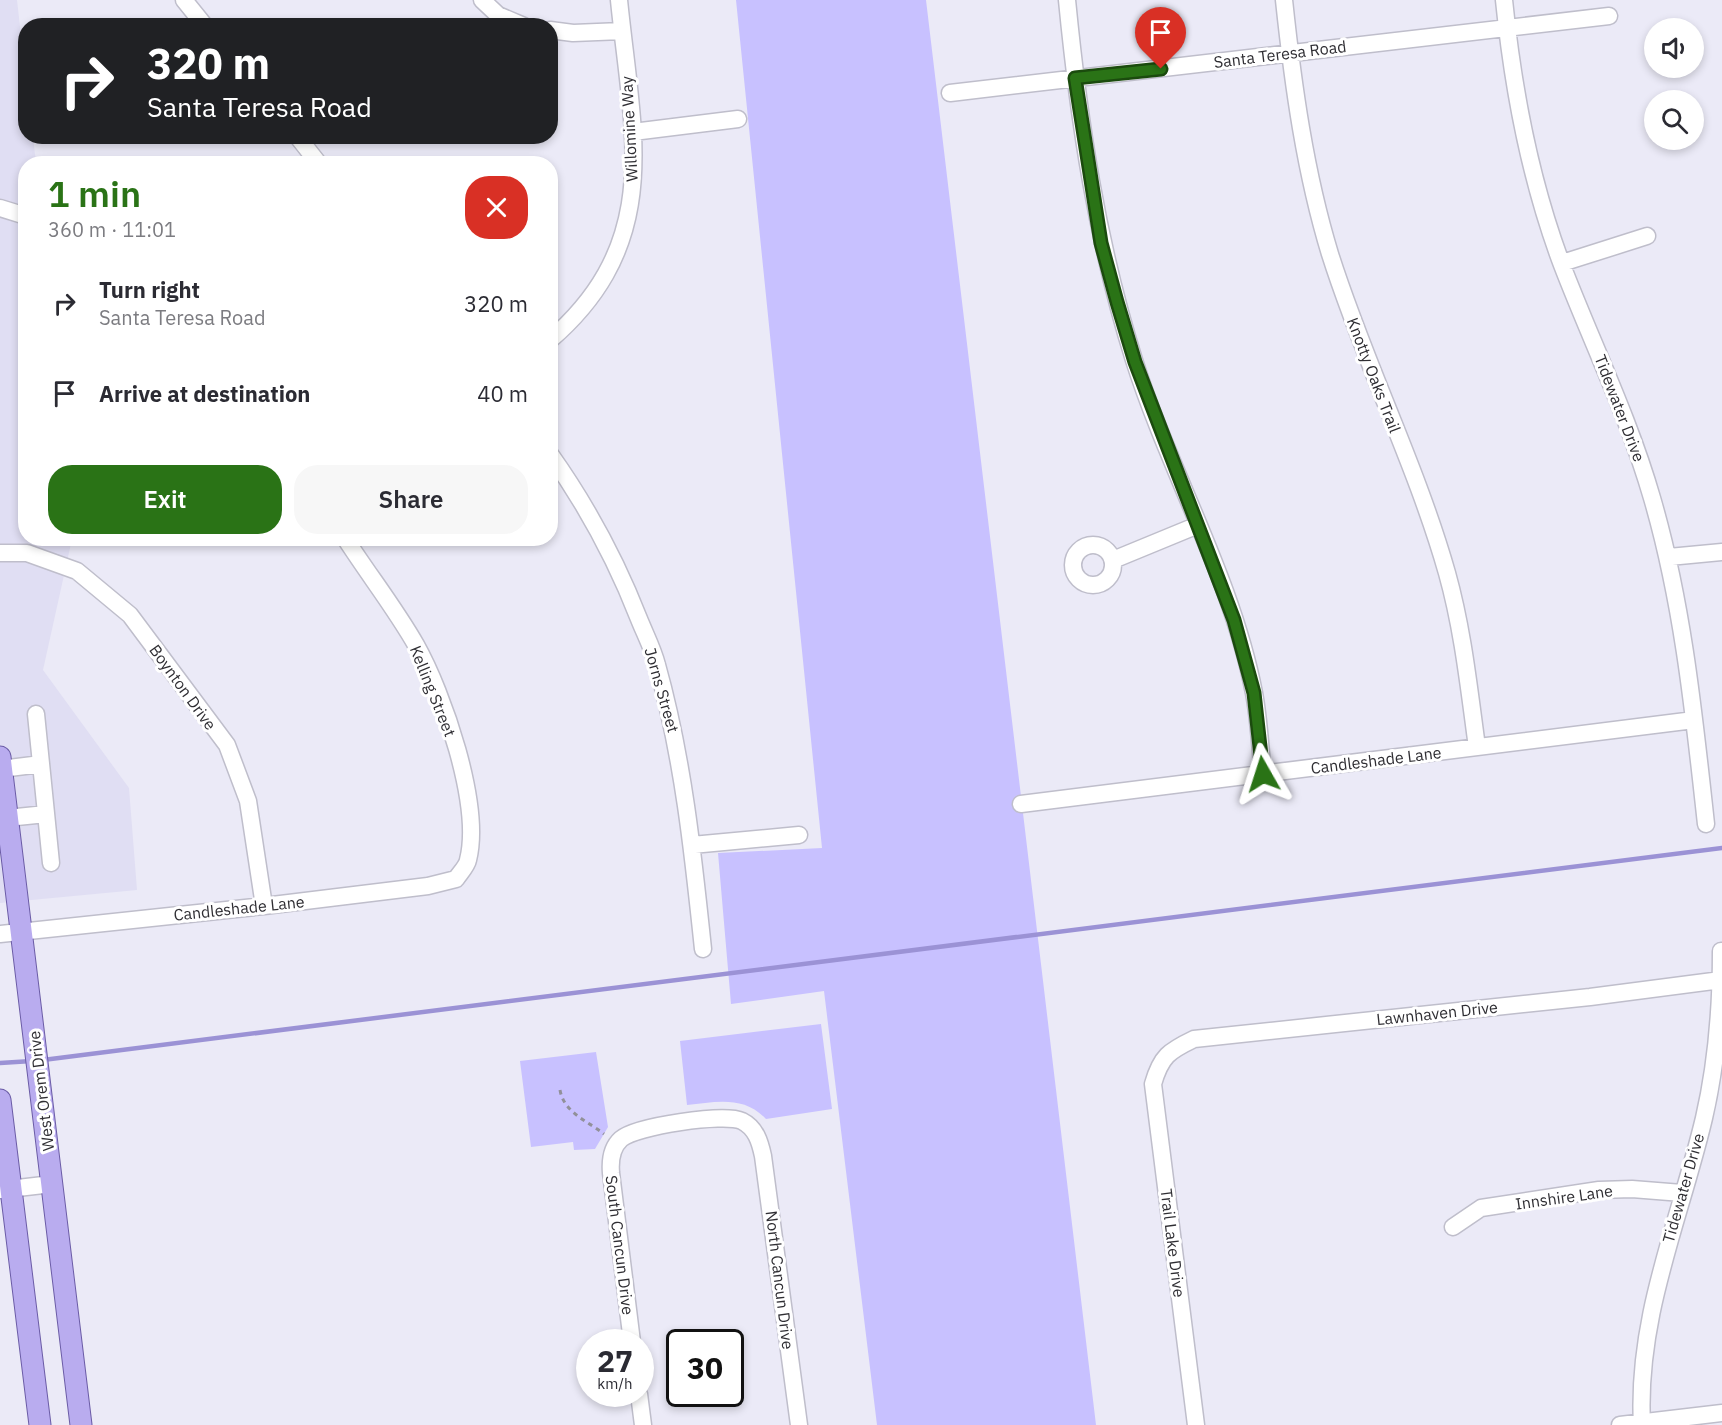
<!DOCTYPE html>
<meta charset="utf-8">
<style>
body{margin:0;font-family:"IBM Plex Sans",sans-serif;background:#f7f7f7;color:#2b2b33;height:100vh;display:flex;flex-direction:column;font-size:22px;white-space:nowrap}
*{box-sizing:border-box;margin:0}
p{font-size:20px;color:#7c7c81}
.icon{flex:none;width:33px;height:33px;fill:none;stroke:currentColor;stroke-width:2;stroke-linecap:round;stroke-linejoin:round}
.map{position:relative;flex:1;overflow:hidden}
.sheet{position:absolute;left:18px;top:156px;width:540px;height:390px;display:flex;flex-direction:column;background:#fff;border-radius:24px;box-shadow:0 3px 9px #0003}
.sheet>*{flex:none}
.hud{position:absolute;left:18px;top:18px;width:540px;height:126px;border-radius:24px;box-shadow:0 3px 9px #0003;background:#202124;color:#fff;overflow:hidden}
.tools{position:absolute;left:1644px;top:18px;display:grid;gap:12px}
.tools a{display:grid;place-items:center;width:60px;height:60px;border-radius:50%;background:#fff;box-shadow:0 3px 9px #0003;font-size:30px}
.speed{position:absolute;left:576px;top:1329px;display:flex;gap:12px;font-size:30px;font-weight:700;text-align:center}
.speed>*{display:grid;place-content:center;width:78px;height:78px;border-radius:50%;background:#fff;box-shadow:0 3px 9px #0003;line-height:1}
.speed small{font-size:15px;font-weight:400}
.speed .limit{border:3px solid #111;border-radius:9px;background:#fff;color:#111}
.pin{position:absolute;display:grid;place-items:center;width:51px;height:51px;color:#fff;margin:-62px -26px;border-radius:50% 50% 50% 0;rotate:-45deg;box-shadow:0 0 6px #0007}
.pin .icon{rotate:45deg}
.me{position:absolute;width:66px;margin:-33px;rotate:354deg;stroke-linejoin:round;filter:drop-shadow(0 0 4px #0008)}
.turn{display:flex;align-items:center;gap:21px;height:126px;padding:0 30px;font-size:27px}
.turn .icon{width:78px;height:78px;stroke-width:2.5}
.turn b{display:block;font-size:42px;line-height:51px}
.round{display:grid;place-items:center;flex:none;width:63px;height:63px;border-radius:24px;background:#f7f7f7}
.head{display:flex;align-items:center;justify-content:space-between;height:102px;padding:0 30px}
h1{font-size:36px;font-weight:600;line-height:45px;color:#2a7316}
.action{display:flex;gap:12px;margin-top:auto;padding:12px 30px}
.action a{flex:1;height:69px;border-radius:24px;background:#2a7316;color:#fff;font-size:24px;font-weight:600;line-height:69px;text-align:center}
.action a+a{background:#f7f7f7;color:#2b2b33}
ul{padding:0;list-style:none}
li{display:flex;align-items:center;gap:18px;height:90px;padding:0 30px}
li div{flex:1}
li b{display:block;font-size:22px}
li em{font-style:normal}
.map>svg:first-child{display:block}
.built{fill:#e0def3}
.green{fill:#c8c1ff}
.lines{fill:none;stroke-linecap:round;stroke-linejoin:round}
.stream{stroke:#9b92d5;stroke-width:4.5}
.minor-casing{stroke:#bfbecb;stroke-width:19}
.major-casing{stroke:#6b5ca6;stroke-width:23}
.path{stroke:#919099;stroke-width:3;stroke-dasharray:4.5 4.5;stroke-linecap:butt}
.minor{stroke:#fff;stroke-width:16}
.major{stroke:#b9acef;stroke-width:21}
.route-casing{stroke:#1b4b0e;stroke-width:15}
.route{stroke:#2a7316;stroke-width:10}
.labels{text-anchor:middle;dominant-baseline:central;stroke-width:6;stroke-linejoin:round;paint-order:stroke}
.street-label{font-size:16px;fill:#2f2e33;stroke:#fff}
</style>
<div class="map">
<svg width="1722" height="1425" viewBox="0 0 1722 1425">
<rect width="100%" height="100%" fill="#ebeaf7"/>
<path class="built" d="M0,0H17L25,71L26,136L33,137L36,163L26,164V538L72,539L43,670L129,788L137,890L0,903Z"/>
<path class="green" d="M736,0H926L1096,1425H877L824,991L731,1004L718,853L822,848Z
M821,1024L832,1109L766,1119C744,1095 715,1102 687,1105L680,1041Z
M596,1052L608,1127L595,1149L574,1150L573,1142L531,1147L520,1061Z"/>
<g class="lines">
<path class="stream" d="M43,1060L1722,848
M0,1063L32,1061"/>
<g class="minor-casing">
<path id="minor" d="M184,0L205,26
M482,0L498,15L524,26
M1067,0C1079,123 1097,242 1134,360C1169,471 1232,578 1254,693C1259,719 1260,747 1263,774
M1284,0C1293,85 1305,172 1330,254C1364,362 1416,464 1447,573C1463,630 1469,689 1477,747
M1504,0C1513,90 1530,180 1562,265C1592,343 1629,418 1652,498C1683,604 1694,715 1706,824
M550,30L573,33L622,31
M950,93L1609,16
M633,132L738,119
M297,136L319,164
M0,208L26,216
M1562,263L1647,236
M550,340C665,241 632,132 619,0
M550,454C587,506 616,560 639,619C645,634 653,649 657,665C683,758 693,853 703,949
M1073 565a20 20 0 1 1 40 0a20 20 0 1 1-40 0Z
M0,553H27L77,571L130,615L227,745L248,801L264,906
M1669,557L1722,552
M1113,560L1198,525
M36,714L51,863
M1,769L41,764
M1021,804L1694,720
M7,818L46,814
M692,845L799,835
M0,934L264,906L428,886L456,879C460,873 467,866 468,860C482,805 443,693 416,645C395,608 368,574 345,538
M0,1190L52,1184
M1453,1227L1481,1208L1599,1190L1632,1189L1682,1193
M632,1342L611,1173C610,1161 611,1148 621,1139C636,1126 724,1113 742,1121C756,1128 760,1142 763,1156L799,1425
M639,1394L643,1425
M1196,1425L1153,1084C1161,1056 1169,1051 1194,1039L1590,997L1721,980
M1620,1425L1722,1413
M1642,1425C1636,1317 1680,1220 1704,1118C1717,1062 1721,1008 1721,951"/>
</g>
<g class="major-casing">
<path id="major" d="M0,757L81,1425
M0,1100L40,1425"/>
</g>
<path class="path" d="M560,1090C564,1113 588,1121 604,1134"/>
<use href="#minor" class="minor"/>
<use href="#major" class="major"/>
</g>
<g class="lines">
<g class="route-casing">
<path id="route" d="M1161,69L1075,78L1101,243L1117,302L1135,362L1234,620L1254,693L1263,774"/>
</g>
<use href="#route" class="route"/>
</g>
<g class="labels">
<g class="street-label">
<text transform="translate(1280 54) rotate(-7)">Santa Teresa Road</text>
<text transform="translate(629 129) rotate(-93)">Willomine Way</text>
<text transform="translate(1374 375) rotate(69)">Knotty Oaks Trail</text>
<text transform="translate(1620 408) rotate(69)">Tidewater Drive</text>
<text transform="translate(183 687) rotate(54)">Boynton Drive</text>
<text transform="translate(662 690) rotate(74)">Jorns Street</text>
<text transform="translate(433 691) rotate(68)">Kelling Street</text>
<text transform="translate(1376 760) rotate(-7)">Candleshade Lane</text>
<text transform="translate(239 908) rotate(-6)">Candleshade Lane</text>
<text transform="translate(1437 1013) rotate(-6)">Lawnhaven Drive</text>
<text transform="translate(41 1091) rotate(-97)">West Orem Drive</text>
<text transform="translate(1683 1188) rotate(-74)">Tidewater Drive</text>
<text transform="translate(1564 1197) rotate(-8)">Innshire Lane</text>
<text transform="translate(1173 1243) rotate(83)">Trail Lake Drive</text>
<text transform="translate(620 1245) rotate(83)">South Cancun Drive</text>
<text transform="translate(780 1280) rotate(83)">North Cancun Drive</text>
</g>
</g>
</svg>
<div class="tools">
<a><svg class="icon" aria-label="sound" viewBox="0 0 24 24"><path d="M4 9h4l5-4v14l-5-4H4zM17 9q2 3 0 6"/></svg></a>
<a><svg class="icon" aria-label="search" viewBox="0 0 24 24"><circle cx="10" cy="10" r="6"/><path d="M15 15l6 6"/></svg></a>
</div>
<div class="speed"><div>27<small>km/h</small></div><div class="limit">30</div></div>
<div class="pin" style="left:1161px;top:69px;background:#d93025"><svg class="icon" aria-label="arrive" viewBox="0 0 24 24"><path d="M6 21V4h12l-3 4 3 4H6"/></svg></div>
<svg class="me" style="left:1263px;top:774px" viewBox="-20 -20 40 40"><path d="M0-17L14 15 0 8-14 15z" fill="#2a7316" stroke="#fff" stroke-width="4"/></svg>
<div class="hud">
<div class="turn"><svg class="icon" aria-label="right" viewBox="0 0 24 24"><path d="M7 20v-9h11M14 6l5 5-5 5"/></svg><div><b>320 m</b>Santa Teresa Road</div></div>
</div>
<section class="sheet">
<div class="head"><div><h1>1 min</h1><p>360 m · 11:01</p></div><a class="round" style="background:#d93025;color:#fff"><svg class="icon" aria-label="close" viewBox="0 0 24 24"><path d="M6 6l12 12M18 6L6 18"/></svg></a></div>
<ul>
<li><svg class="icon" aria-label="right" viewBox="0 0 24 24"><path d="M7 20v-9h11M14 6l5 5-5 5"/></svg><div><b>Turn right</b><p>Santa Teresa Road</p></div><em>320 m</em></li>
<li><svg class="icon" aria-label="arrive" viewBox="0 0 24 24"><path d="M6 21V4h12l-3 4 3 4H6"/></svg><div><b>Arrive at destination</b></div><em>40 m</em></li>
</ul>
<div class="action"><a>Exit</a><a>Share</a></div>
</section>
</div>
